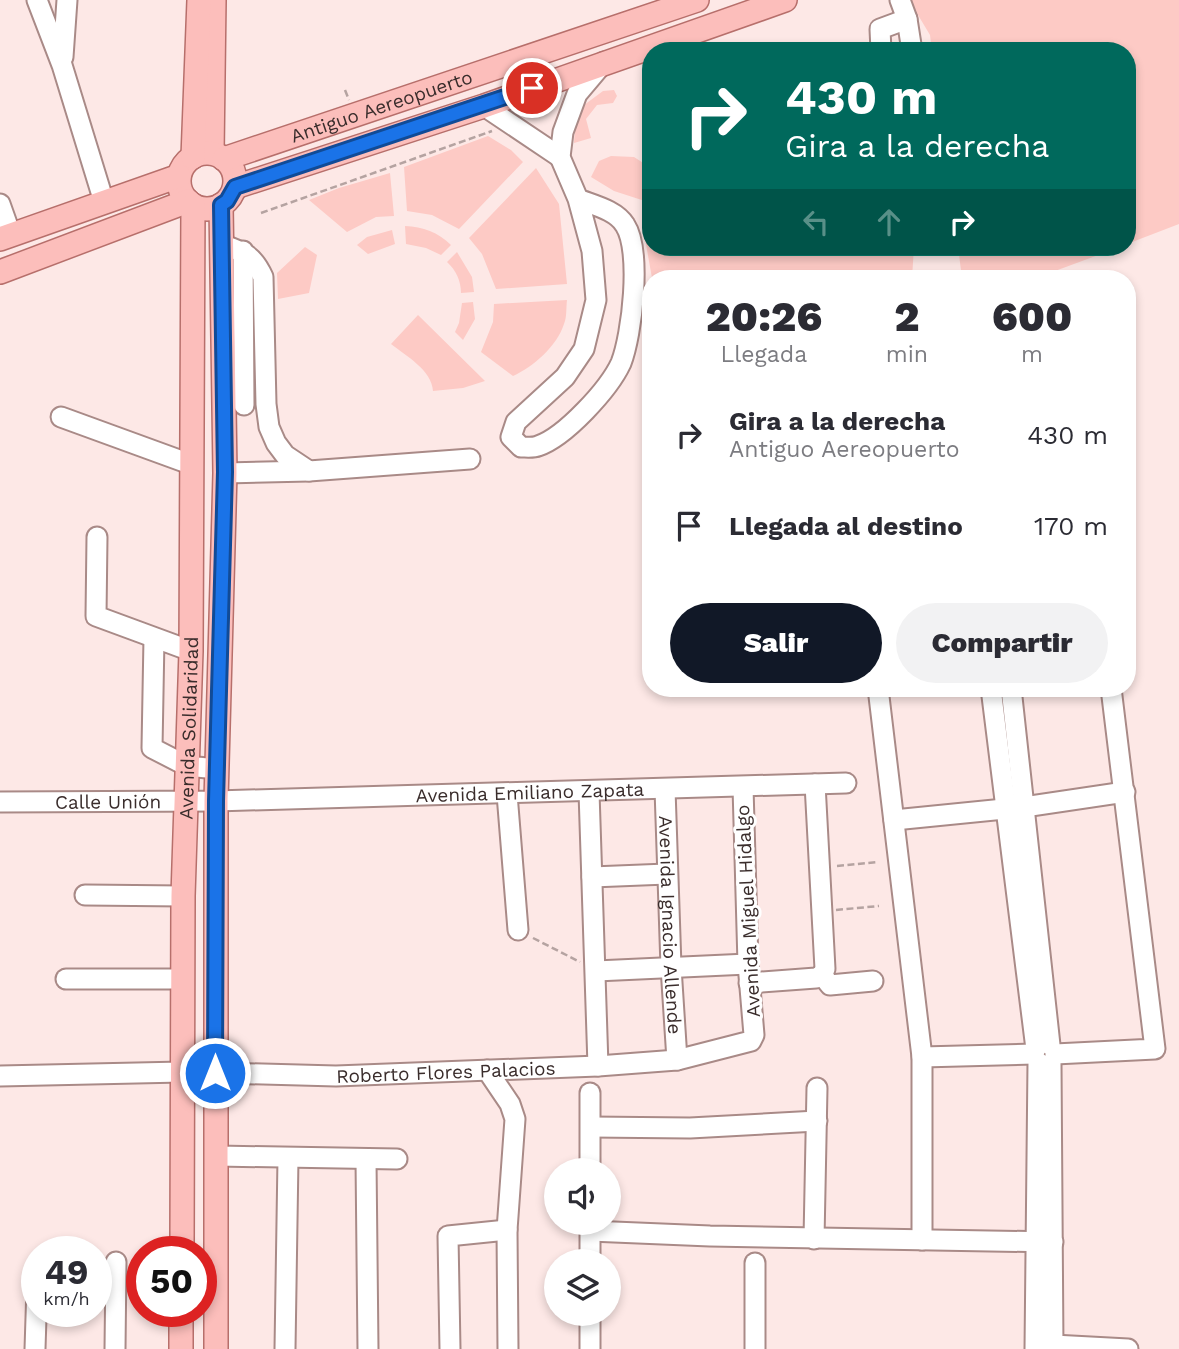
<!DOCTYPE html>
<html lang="es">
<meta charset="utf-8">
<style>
body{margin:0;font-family:"Work Sans",sans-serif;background:#f2f2f3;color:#2b2b33;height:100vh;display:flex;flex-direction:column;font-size:26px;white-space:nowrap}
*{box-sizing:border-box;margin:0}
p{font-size:23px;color:#7c7c81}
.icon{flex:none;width:38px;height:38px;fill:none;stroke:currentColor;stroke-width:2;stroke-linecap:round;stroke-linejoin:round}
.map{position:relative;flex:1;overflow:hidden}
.drawer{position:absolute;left:642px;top:270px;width:494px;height:427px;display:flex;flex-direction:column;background:#fff;border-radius:28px;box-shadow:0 4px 10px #0003}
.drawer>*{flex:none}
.top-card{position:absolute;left:642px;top:42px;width:494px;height:214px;border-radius:28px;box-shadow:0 4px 10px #0003;background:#00695c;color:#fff;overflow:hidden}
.tools{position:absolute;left:544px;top:1158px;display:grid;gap:14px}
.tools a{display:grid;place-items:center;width:77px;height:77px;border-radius:50%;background:#fff;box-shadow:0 4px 10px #0003;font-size:35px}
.speed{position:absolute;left:21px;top:1236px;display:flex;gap:14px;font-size:35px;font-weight:700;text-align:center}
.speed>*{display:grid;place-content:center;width:91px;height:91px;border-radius:50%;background:#fff;box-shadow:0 4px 10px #0003;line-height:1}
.speed small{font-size:18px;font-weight:400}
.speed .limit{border:10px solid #d22;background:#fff;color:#111}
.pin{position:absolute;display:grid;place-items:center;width:60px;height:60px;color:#fff;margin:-30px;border:4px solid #fff;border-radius:50%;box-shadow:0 2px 7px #0007}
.me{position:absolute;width:77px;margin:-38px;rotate:0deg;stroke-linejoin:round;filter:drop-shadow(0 0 5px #0008)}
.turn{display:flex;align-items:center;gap:24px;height:147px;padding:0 28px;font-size:32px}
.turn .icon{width:91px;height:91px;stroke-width:2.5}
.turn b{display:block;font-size:49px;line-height:60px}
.lanes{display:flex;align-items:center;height:66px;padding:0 28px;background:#0003;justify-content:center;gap:35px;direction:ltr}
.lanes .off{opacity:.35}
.eta{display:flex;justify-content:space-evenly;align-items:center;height:119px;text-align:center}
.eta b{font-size:42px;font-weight:800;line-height:49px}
.cta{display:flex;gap:14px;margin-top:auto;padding:14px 28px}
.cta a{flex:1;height:80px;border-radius:42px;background:#111827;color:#fff;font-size:28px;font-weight:800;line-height:80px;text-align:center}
.cta a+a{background:#f2f2f3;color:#2b2b33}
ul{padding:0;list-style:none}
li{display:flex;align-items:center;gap:21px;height:91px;padding:0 28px}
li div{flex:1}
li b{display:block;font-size:26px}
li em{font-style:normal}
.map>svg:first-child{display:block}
.green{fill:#fdcac5}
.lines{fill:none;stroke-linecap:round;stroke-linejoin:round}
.minor-casing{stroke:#a98a87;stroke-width:23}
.major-casing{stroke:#b76f6b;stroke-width:26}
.path{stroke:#b5a3a1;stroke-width:2.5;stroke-dasharray:7 3.5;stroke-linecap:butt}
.minor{stroke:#fff;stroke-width:19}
.major{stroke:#fcbebb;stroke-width:23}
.route-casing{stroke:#114b97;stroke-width:18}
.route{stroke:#1a73e8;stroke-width:12}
.labels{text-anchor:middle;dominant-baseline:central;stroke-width:6;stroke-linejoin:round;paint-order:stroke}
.street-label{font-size:19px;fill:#3a2d2c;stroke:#fff}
</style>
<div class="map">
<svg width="1179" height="1349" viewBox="0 0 1179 1349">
<rect width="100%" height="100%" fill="#fde8e6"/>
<path class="green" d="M909,0H1179V224L1127,244V51H932L930,35Z
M614,90L617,96L613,103L597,105L586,119L591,138L574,143L576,111L603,91Z
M488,136L511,150L523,162L459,229L432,215L407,211L404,167Z
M611,156L634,157L651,168V203L614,191L591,177L599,161Z
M536,168L559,204L567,284L496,289L482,254L469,238Z
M390,173L394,216L376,217L347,232L309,200L339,188Z
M405,226C423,227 438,232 451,245L441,255L426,248L406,244Z
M392,230L395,244L368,254L357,245L367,237Z
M651,231V247H914L912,278H652L644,233Z
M305,247L317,255L309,293L278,299L277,273Z
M958,247H1120L1036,278H962Z
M457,252L472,277L474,292L461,293C461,281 456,270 447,262Z
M567,300C566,308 567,317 564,324C557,346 533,367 513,376L481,352L493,322L494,304Z
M473,302L475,319L463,340L455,332L459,323L462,303Z
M418,315L485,381L463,388L433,391C432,370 406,356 391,344Z"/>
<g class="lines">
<g class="minor-casing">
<g id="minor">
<path d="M37,0L62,65L104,202"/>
<path d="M900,0L907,19L912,51"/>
<path d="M881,51L880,29L907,19"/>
<path d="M63,57L67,0"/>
<path d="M484,106L560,157"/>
<path d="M578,199C593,205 616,210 625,225C642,251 632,335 621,363C609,389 565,437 538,446C533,448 526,447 521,447L511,437L516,422L565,377L584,349L596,300L592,251L578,199L560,157L563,132L577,94L604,62"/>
<path d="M0,204L11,235"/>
<path d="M221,244C244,252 253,255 263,277L266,404L269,427L276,443L285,455L309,471L470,459"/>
<path d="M243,251L244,405"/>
<path d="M61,417L190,464"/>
<path d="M225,473L309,471"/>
<path d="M97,537L96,616L191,651"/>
<path d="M154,638L152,748L187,766L217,769"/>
<path d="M878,688L922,1057V1240"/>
<path d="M991,688L1036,1049"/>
<path d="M1011,688L1050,1045"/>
<path d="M815,784L825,969L822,975"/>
<path id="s1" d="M665,789L671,967L677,1060"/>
<path d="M589,792L598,1066"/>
<path d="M507,794L518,930"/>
<path id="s2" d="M0,802L216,801L846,783"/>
<path d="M894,820L1024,807L1125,792"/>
<path d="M592,877L667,874"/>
<path d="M85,895L183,896"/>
<path d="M596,971L748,964"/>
<path d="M822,975L830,985L873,981"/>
<path d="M66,979H183"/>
<path d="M749,983L816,978L822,975"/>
<path d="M1055,1054L1155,1049L1111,688"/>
<path d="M922,1057L1034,1054"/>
<path d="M1051,1063L1053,1349"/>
<path d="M487,1070L510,1104L515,1119L507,1230L508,1349"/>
<path id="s3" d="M0,1076L182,1072L336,1076L598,1066L677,1060L751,1041L754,1035L748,964L743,787"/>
<path d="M591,1127L690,1128L817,1121"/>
<path d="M217,1156L397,1159"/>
<path d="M366,1160L368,1349"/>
<path d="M590,1171V1093"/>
<path d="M590,1223V1262"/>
<path d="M590,1231L710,1236L1053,1242"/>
<path d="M814,1239L817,1088"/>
<path d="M755,1263V1349"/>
<path d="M590,1314V1349"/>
<path d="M1039,1346L1053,1345L1128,1349"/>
<path d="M35,1349L37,1286"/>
<path d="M115,1349L116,1262"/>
<path d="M285,1349L288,1158"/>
<path d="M450,1349L448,1236L507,1230"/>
<path d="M1035,1349L1038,1062"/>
</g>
</g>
<g class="major-casing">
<g id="major">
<path d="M212,153L214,0"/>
<circle cx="207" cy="181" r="28"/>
<path d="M193,157L199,0"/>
<path id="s4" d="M224,159L697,0"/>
<path d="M235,187L484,106L785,0"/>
<path d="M0,239L179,176"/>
<path d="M0,272L188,201"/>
<path id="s5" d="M182,1251L183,896L191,651L193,205"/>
<path d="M181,1349V1311"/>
<path d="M216,1349V801L225,473L221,205"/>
</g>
</g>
<path class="path" d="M345,90L349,100
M261,213L492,131
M837,866L878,862
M836,910L879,906
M533,938L580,962"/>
<use href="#minor" class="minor"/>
<use href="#major" class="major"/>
</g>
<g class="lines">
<g class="route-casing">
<path id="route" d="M215,1073L216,801L225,472L221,205L227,201L235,187L532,88"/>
</g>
<use href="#route" class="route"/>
</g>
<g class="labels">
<g class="street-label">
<text stroke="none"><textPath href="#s4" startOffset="166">Antiguo Aereopuerto</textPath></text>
<text stroke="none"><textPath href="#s5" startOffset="523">Avenida Solidaridad</textPath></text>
<text stroke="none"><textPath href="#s2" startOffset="530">Avenida Emiliano Zapata</textPath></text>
<text stroke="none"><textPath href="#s2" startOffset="108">Calle Unión</textPath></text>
<text transform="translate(748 911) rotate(-93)">Avenida Miguel Hidalgo</text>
<text stroke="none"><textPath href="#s1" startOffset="136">Avenida Ignacio Allende</textPath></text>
<text stroke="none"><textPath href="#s3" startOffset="446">Roberto Flores Palacios</textPath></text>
</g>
</g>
</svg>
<div class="tools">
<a><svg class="icon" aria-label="sound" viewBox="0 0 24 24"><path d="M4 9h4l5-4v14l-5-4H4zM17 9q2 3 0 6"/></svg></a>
<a><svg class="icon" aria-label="layers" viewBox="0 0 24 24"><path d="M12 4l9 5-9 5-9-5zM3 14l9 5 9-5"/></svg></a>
</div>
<div class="speed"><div>49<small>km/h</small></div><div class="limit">50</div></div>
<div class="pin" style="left:532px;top:88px;background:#d93025"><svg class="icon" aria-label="arrive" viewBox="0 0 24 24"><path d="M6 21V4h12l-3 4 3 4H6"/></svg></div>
<svg class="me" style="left:215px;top:1073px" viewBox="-20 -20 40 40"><circle r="17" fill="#1a73e8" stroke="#fff" stroke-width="3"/><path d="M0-11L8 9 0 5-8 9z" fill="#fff"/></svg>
<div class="top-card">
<div class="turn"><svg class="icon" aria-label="right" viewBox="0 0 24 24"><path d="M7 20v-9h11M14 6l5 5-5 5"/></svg><div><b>430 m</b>Gira a la derecha</div></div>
<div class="lanes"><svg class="icon off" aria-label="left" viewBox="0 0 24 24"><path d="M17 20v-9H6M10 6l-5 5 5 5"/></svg><svg class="icon off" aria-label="ahead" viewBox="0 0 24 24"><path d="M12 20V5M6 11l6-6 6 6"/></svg><svg class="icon" aria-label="right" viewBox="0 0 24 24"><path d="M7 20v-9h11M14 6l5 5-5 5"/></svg></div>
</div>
<section class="drawer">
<div class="eta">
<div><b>20:26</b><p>Llegada</p></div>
<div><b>2</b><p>min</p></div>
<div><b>600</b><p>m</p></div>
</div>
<ul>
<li><svg class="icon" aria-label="right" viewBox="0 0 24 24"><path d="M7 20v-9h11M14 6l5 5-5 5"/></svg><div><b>Gira a la derecha</b><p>Antiguo Aereopuerto</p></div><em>430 m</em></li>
<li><svg class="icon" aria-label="arrive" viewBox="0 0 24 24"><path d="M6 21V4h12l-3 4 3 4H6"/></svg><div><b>Llegada al destino</b></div><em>170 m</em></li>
</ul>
<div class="cta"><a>Salir</a><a>Compartir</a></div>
</section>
</div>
